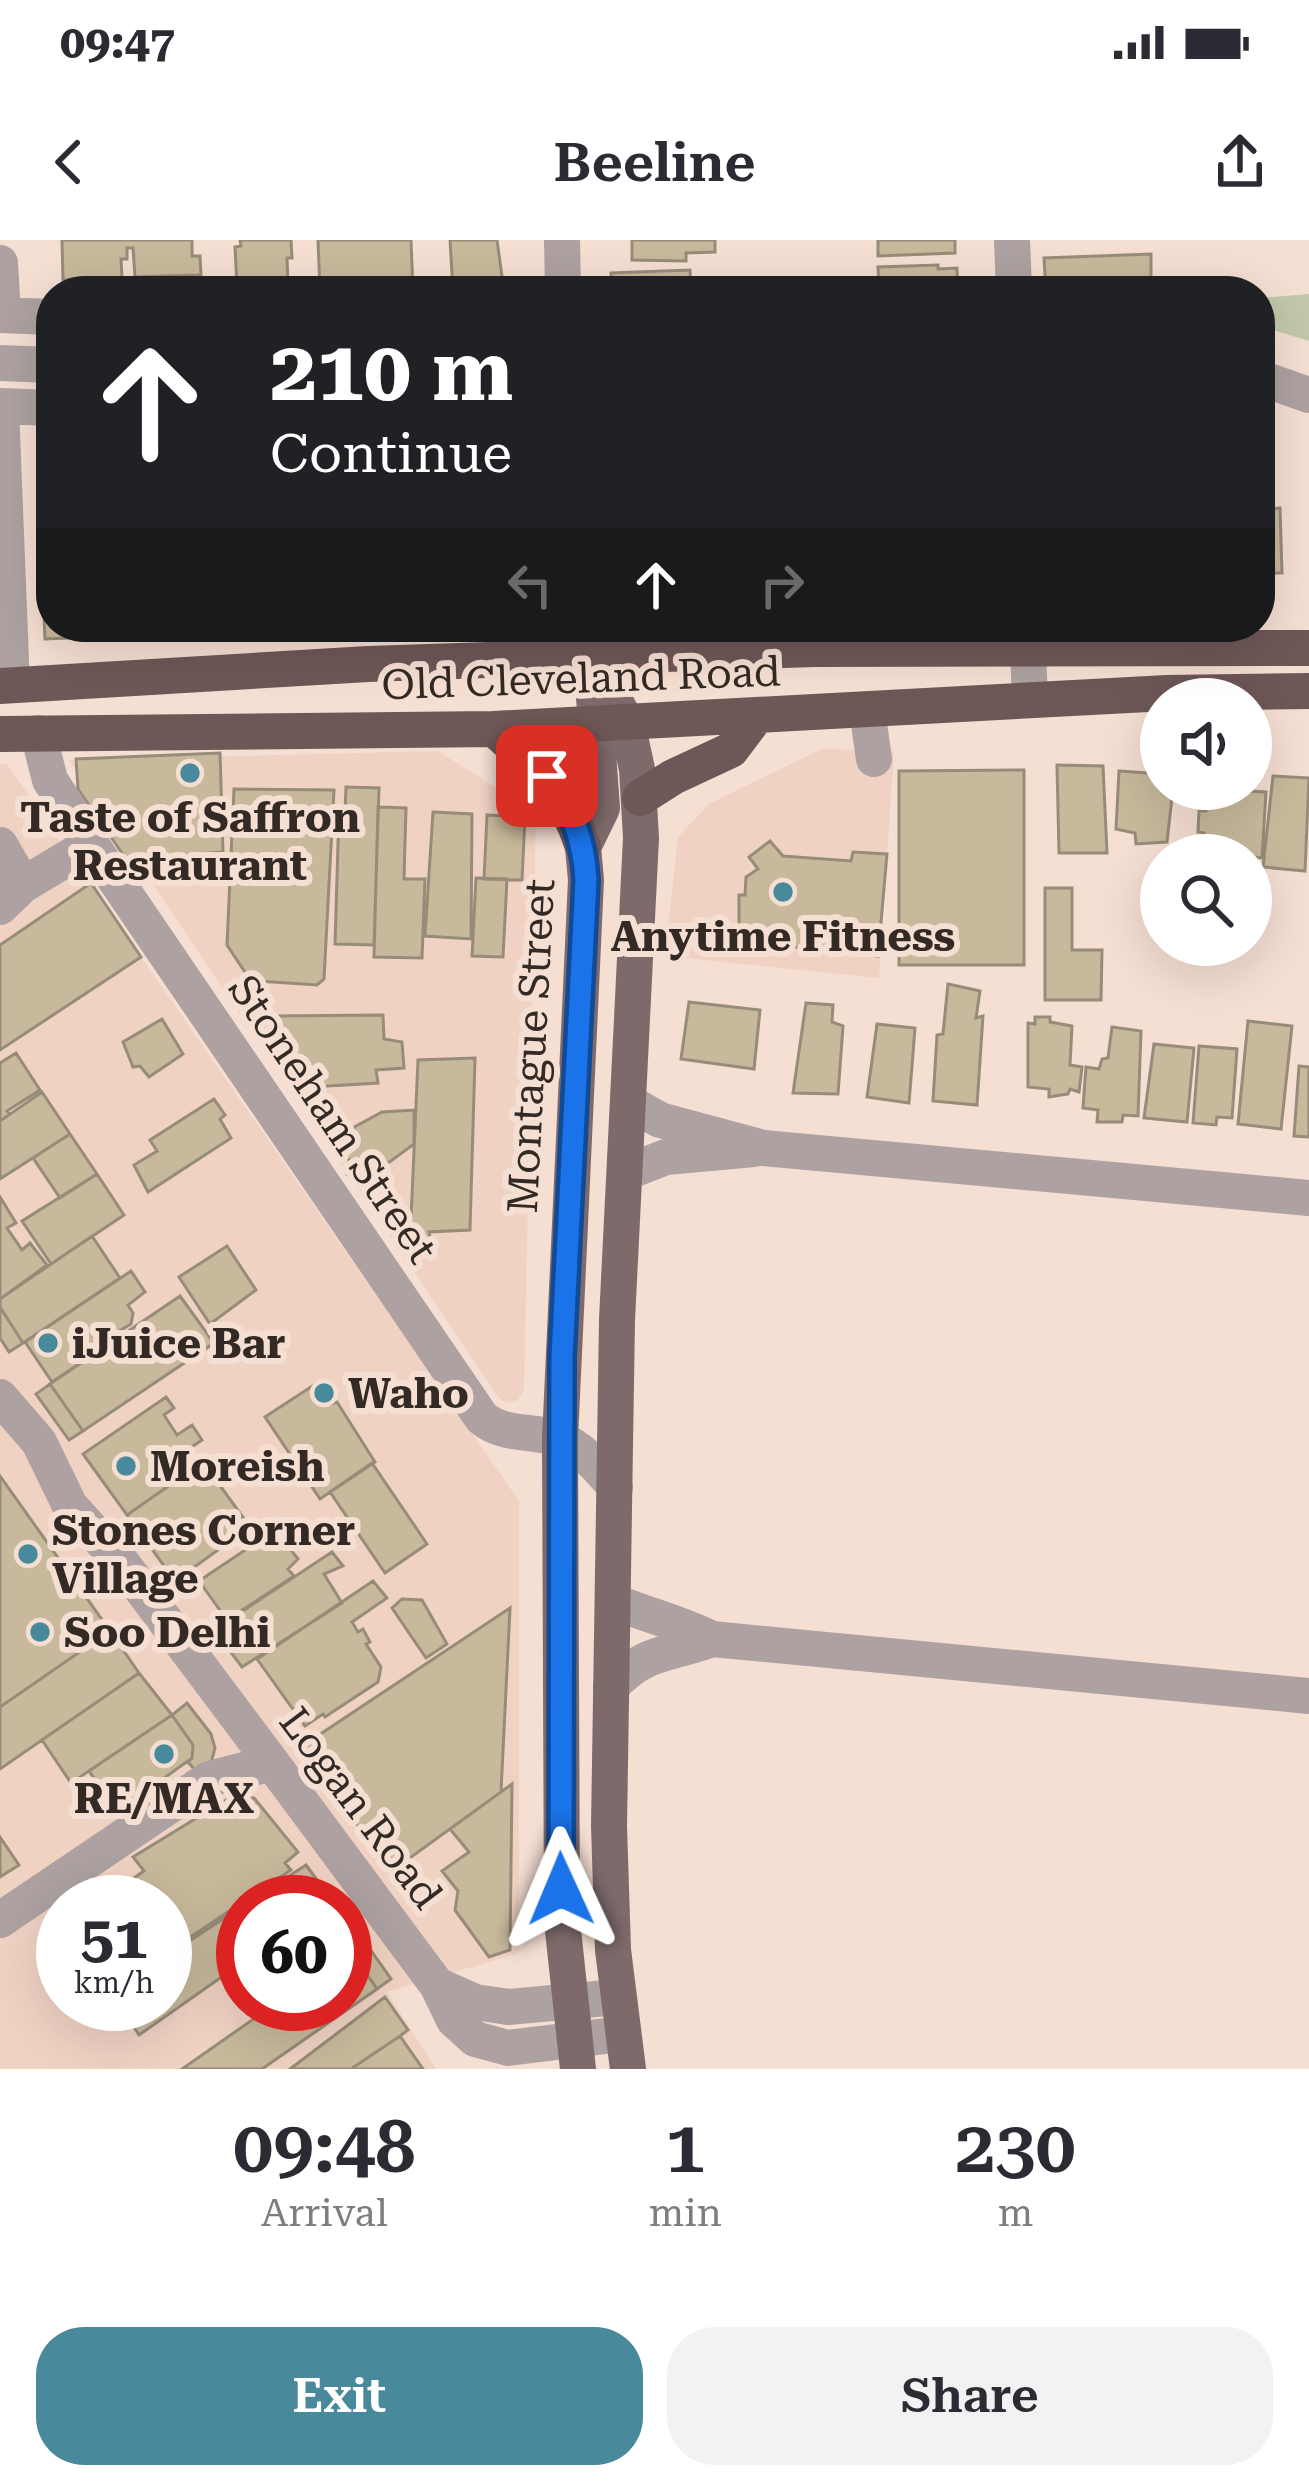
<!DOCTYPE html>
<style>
body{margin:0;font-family:"Roboto Serif",serif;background:#f2f2f3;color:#2b2b33;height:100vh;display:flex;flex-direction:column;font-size:45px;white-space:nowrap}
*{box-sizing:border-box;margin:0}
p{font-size:39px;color:#7c7c81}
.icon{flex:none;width:66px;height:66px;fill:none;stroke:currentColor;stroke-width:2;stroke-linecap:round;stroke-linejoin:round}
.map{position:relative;height:1829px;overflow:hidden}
.panel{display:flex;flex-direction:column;background:#fff;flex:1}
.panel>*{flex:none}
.hud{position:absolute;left:36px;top:36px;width:1239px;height:366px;border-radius:48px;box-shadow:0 12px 48px #0002;background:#202124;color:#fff;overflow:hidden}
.fabs{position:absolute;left:1140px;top:438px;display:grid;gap:24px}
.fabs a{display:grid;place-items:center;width:132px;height:132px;border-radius:50%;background:#fff;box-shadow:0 12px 48px #0002;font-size:60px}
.speed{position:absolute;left:36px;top:1635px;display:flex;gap:24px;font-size:60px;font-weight:700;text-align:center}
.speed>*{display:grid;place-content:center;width:156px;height:156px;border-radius:50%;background:#fff;box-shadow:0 12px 48px #0002;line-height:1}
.speed small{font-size:30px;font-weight:400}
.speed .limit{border:18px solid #d22;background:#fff;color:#111}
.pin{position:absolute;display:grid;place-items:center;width:102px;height:102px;color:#fff;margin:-51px;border-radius:24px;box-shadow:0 6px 18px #0006}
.me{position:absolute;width:132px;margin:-66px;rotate:359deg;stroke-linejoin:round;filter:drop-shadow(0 0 9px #0008)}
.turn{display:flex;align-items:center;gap:42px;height:252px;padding:0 36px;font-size:54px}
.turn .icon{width:156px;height:156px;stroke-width:2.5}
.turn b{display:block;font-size:84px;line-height:102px}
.lanes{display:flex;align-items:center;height:114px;padding:0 36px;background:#0003;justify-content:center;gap:60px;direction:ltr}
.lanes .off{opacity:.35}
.eta{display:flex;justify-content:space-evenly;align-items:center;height:204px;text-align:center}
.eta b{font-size:72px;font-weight:600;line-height:84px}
.action{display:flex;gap:24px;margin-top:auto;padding:24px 36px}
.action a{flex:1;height:138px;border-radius:48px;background:#48899b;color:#fff;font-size:48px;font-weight:600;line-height:138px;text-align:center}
.action a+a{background:#f2f2f3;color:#2b2b33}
.status{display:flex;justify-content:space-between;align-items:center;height:84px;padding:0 60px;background:#fff;direction:ltr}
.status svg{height:33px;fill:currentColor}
header{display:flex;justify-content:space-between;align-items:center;height:156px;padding:0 36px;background:#fff;font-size:54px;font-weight:600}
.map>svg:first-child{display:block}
.built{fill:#f0d2c2;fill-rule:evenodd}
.green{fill:#c2c8aa}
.building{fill:#c8b99c;stroke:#978c79;stroke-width:3}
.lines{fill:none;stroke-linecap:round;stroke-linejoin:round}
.minor{stroke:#ada1a1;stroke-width:36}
.major{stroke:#7e6a6b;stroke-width:36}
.highway{stroke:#6e5757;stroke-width:36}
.route-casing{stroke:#114b97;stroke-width:30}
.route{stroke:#1a73e8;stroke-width:21}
.poi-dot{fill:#48899b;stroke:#f5ded2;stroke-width:4.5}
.labels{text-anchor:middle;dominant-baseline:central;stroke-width:12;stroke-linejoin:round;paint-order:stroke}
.street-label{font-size:42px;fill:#332a26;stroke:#f5ded2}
.poi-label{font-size:42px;font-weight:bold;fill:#332a26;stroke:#f5ded2;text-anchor:start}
</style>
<div class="status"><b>09:47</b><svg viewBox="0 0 49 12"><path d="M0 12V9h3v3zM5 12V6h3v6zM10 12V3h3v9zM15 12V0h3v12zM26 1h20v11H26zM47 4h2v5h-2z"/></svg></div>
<header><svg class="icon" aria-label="back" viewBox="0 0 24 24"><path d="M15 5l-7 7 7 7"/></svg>Beeline<svg class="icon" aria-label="share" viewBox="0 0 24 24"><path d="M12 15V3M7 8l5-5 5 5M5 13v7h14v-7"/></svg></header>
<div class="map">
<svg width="1309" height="1829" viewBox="0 0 1309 1829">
<rect width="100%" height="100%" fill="#f5ded2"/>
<path class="built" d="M821,509L894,511L879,738L665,716L678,597L709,564Z
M438,511L536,573L524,1149L518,1160L506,1163L498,1157L69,520Z
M0,524H7L519,1261V1713L387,1752L436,1829H0ZM63,1662H165V1764H63ZM243,1662H345V1764H243Z"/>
<path class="green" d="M1309,54V101L1260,86V58Z"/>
<path class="building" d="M62,0H192V16H200L201,35L135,37L133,8H127V19H121L122,38L63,40Z
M240,0H291L292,18H287L288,44L237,47L235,7L241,6Z
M318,0H411L413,51H320Z
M450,0H497L504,51H453Z
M632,0H715V12L686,13V21L632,20Z
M878,0H955V13L878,16Z
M1151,14V40L1134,41V51H1046L1044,18Z
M938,25V29L957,28L958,51L879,49L878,27Z
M690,30L691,49L700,51H612L611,33Z
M1260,262L1262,270L1280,268L1282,333H1260Z
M42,334H51V387H144V395L45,399Z
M220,513L223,612L126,619L78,549L76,519Z
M1057,525L1103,526L1107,613H1059Z
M1024,530V725H899V531Z
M1119,531L1161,534V549H1173L1167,602L1136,604L1135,593L1116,589Z
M1273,536L1309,538L1305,631L1263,627Z
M346,547L379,548L374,705L335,704L339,571H345Z
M234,549L334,550L324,739L317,745L258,741L247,735L227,705Z
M1207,549L1266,552L1262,618L1254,617L1253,627L1251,615H1203L1204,593L1198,592L1199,571H1206Z
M378,567L406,568L404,639H425L422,718L374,717Z
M433,572L472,574L471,699L425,696Z
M487,575L525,577L522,640L484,639Z
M770,601L783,616L851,621L853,612L887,614L878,716L739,701V655H745L746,637L758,629L749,617Z
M476,638L507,639L503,717L472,716Z
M91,643L141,717L0,810V705Z
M1045,648H1072V710H1102L1101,760H1045Z
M948,744L980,751L976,778L983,776L977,865L933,861L937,795L943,794Z
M689,762L760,770L754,829L681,819Z
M806,763L833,765L832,782L843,786L838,854L793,853Z
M383,775L384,799L402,802L404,828L376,830L378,843L295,848L293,826L284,825L282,808L268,809L271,776Z
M1035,777H1050V782L1072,786L1070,825L1082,827L1079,852L1070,849L1068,854L1049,857V849L1028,847V783L1035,784Z
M162,779L183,814L149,837L140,826L133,827L123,802Z
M1248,781L1292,786L1281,889L1238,884Z
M877,784L915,788L909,863L867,857Z
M1112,787L1141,791L1138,876L1123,875L1122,882H1097L1098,870L1083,868L1086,827L1099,829L1102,819L1108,818Z
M1154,804L1194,808L1187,882L1144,878Z
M1199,806L1237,809L1232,878L1217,877L1216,885L1193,883Z
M16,813L40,850L7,871L10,874L0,881V823Z
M475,818L470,990L429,992L431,1002H410L418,820Z
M1299,826L1309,827V897L1294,896Z
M42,852L70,894L0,939V881Z
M214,859L225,875L220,879L231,898L148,952L134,925L157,911L150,900Z
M414,870V904L358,945L347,934L355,929L334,898L382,872Z
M70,894L97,934L60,958L33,918Z
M97,934L124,975L51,1024L22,981Z
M0,957L16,983L7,988L22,1010L30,1003L47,1025L0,1059Z
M92,996L120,1038L23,1103L0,1067V1059Z
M227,1006L256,1050L210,1084L179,1037Z
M131,1031L145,1052L128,1065L133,1073L131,1084L109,1097L112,1102L52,1142L25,1102Z
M180,1056L214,1103L83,1191L50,1144Z
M0,1067L23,1103L9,1112L0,1098Z
M317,1143L331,1164L337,1162L375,1222L320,1259L265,1177Z
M50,1144L83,1191L69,1200L36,1154Z
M166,1157L174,1168L164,1175L177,1195L192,1185L202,1200L187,1210L197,1226L127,1275L83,1214Z
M203,1222L250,1287L175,1341L127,1275Z
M372,1223L427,1304L385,1333L330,1252Z
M0,1236L110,1391L0,1467Z
M275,1290L298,1319L288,1329L294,1336L227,1380L199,1341Z
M332,1312L343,1326L324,1334L342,1363L242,1427L214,1390Z
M373,1341L387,1358L352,1382L358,1392L363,1389L370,1402L366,1404L381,1427L378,1442L325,1477L323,1474L305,1486L257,1419Z
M402,1359L422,1360L447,1404L426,1418L392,1368Z
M510,1368L501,1552L403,1623L390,1628L301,1511L310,1501Z
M110,1391L139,1433L0,1529V1467Z
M139,1433L172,1475L71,1543L42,1500Z
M187,1463L211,1494L215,1508L211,1523L194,1529L188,1522L192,1518L193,1505L172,1475Z
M172,1475L193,1505L192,1518L117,1572L89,1531Z
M512,1544L510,1710L489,1717L455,1670L458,1651L442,1631L469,1612L450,1589Z
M231,1557L254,1558L298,1612L285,1623L291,1630L165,1714V1662H116L111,1654L144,1631L133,1617Z
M0,1597L19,1625L0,1637Z
M306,1625L332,1660L330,1662H249Z
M243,1666V1722L139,1795L119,1764H165V1717Z
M365,1702L391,1739L377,1749L352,1712Z
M352,1712L377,1749L262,1829H182L275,1764H345V1716Z
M385,1757L408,1790L400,1796L351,1829H290Z
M400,1796L423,1829H351Z"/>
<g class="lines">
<path class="minor" d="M562,0L563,51
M1012,0L1014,51
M0,23L3,75
M0,75L51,77
M0,123L51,125
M1260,138L1309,155
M0,166L51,168
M1,167L12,445
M581,387L591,417
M1027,387L1030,459
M867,470L874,519
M38,493L50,540L91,604L482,1178C504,1196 530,1190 556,1198C581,1206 599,1228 615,1247
M0,605L23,645
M0,667L23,645L91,604
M628,862L660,880L763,908L1309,958
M625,933L666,917L754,909
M0,1157L39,1202L70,1266L122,1323L272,1523L437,1745L454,1780L475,1799L508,1808L622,1794
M613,1361C646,1375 680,1383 712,1399L1309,1456
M611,1447C646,1409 668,1416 712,1399
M0,1680L209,1539L272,1523
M437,1745L475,1762L508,1767L618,1757"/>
<path class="major" d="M591,417L627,483L637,529L641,598L617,1080L609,1586L613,1710L628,1829
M578,1829L562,1681L560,1199L586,640L583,607L602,568L594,457"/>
<path class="highway" d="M0,446L368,424L814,409L1309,408
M494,489C537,527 565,550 583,607
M0,494L494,489L1167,453L1309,451
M640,558L673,537L731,510L755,478"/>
</g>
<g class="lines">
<g class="route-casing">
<path id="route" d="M547,536C571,567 584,599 586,640L562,1117L561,1649"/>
</g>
<use href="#route" class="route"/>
</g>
<g class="poi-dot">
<circle cx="190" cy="533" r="12"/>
<circle cx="783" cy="652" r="12"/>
<circle cx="48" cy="1103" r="12"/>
<circle cx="324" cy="1153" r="12"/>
<circle cx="126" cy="1226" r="12"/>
<circle cx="28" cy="1314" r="12"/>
<circle cx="40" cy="1392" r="12"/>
<circle cx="164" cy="1514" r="12"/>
</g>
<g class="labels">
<g class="street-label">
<text transform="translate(581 438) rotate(-2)">Old Cleveland Road</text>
<text transform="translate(531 806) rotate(-87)">Montague Street</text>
<text transform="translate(333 879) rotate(56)">Stoneham Street</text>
<text transform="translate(361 1568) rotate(53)">Logan Road</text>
</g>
<g class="poi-label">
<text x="190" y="577" text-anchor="middle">Taste of Saffron<tspan x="190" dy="48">Restaurant</tspan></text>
<text x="783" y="696" text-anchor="middle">Anytime Fitness</text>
<text x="72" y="1103">iJuice Bar</text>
<text x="348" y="1153">Waho</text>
<text x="150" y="1226">Moreish</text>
<text x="52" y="1290">Stones Corner<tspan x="52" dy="48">Village</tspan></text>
<text x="64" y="1392">Soo Delhi</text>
<text x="164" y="1558" text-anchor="middle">RE/MAX</text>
</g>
</g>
</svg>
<div class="fabs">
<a><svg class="icon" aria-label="sound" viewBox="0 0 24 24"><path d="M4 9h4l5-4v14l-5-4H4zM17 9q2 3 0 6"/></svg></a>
<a><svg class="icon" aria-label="search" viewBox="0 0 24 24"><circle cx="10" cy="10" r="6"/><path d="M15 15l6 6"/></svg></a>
</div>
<div class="speed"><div>51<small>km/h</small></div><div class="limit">60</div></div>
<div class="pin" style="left:547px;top:536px;background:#d93025"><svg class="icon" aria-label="arrive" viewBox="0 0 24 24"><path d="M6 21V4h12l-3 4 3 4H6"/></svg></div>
<svg class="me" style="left:561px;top:1649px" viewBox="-20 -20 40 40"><path d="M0-17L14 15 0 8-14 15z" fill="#1a73e8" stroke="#fff" stroke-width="4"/></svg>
<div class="hud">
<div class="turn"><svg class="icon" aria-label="ahead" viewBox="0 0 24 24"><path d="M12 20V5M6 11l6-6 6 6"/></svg><div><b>210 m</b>Continue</div></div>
<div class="lanes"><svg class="icon off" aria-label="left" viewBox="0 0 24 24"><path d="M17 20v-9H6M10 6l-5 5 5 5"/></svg><svg class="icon" aria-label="ahead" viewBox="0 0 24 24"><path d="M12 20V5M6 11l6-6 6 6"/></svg><svg class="icon off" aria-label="right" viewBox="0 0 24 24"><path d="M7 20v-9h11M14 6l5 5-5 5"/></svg></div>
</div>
</div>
<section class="panel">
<div class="eta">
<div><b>09:48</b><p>Arrival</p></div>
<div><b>1</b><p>min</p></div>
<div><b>230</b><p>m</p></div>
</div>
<div class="action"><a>Exit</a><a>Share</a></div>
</section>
